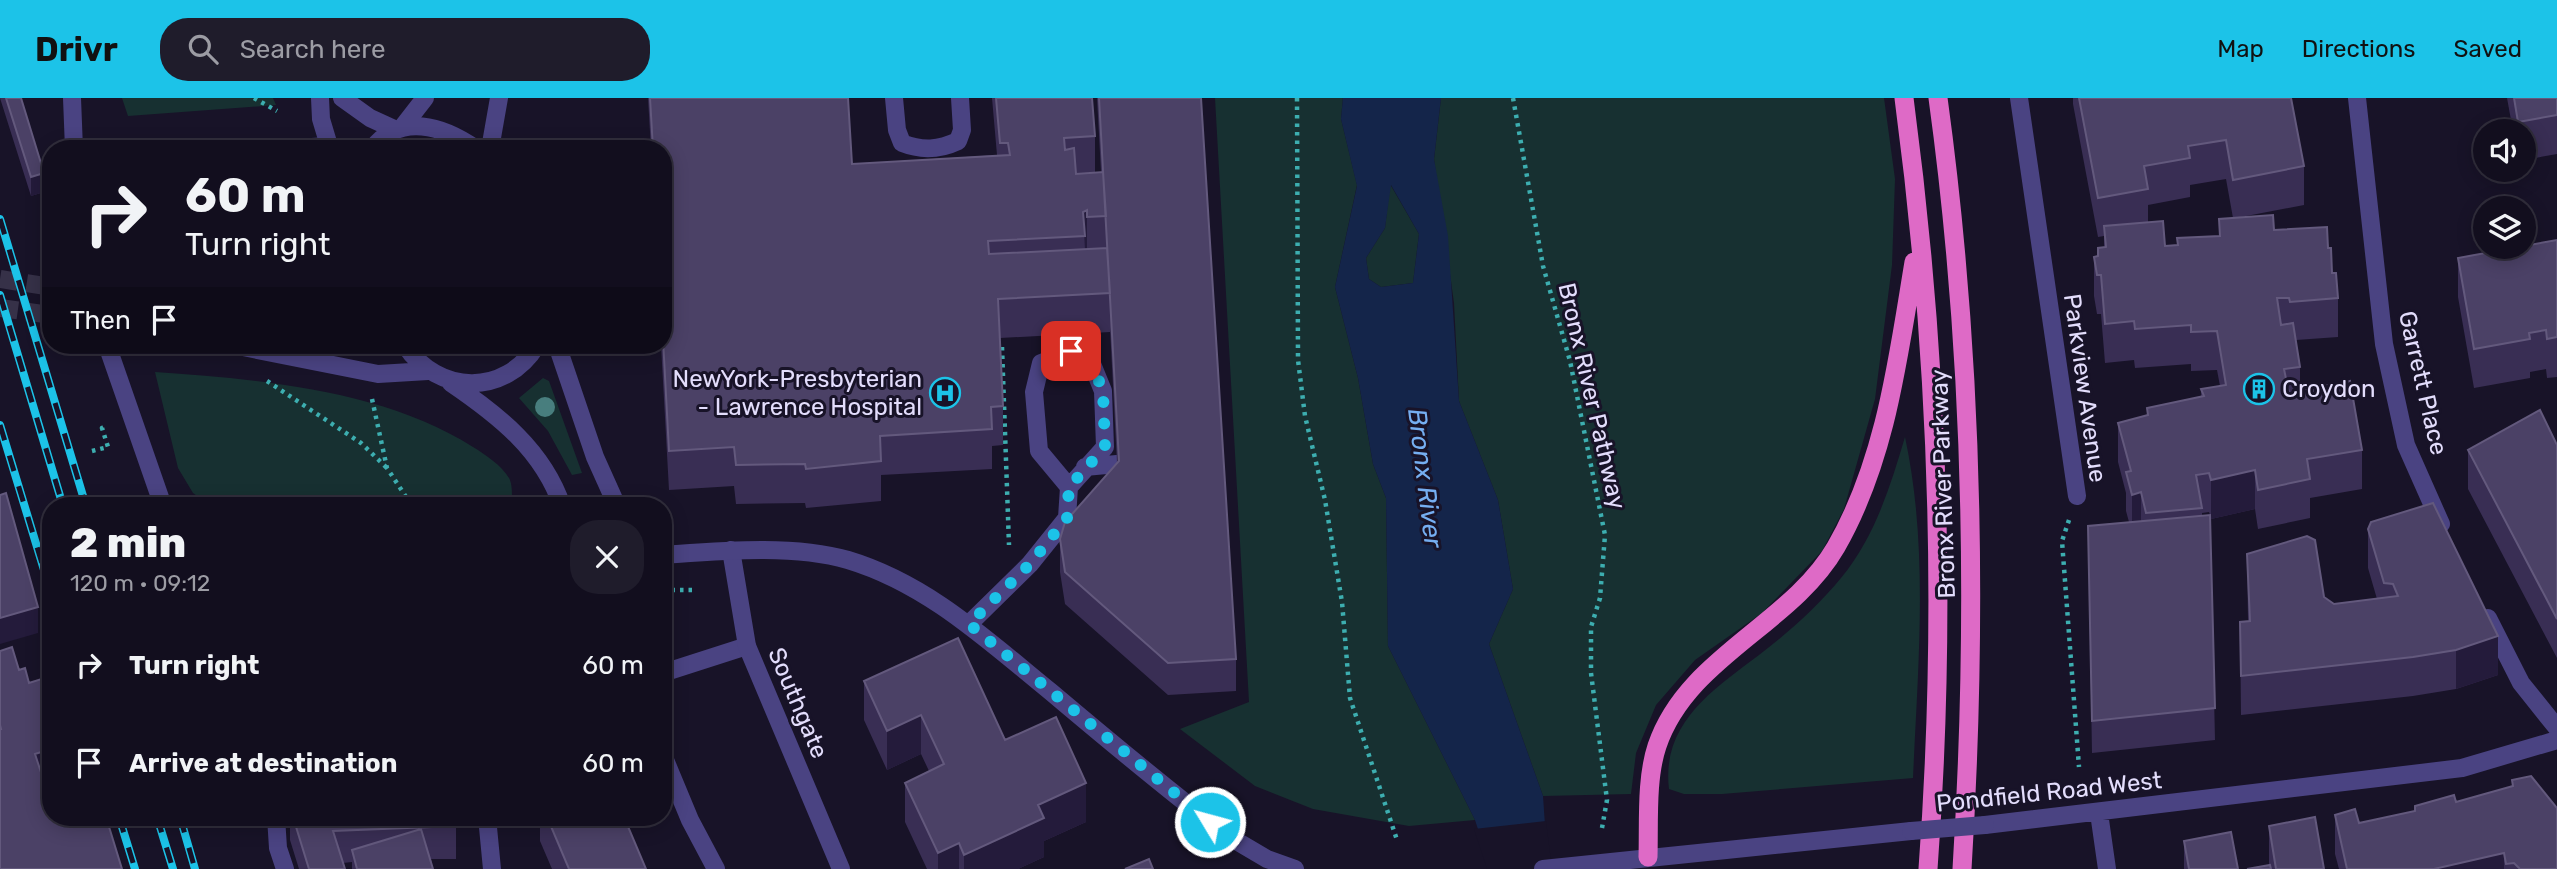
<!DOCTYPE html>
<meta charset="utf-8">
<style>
body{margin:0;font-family:Rubik,sans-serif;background:#1f1c2b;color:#f1f3f6;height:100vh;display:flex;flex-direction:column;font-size:26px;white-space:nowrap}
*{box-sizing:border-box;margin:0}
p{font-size:23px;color:#9c9ca4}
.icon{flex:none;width:38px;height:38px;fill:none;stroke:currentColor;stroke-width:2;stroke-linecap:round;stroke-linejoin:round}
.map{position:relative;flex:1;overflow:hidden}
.drawer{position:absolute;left:42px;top:399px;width:630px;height:329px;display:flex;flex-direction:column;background:#120e1e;border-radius:28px;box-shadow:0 4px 18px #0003,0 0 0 2px #312e3c}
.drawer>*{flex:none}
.guide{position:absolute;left:42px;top:42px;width:630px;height:214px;border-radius:28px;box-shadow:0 4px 18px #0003,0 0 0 2px #312e3c;background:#120e1e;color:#f1f3f6;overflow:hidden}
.tools{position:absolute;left:2473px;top:21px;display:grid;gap:14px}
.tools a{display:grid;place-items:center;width:63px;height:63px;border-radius:50%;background:#120e1e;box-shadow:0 4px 18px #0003,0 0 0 2px #312e3c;font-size:35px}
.pin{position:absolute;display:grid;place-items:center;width:60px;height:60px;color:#fff;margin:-30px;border-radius:14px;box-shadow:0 4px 10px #0006}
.me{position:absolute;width:77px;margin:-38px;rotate:307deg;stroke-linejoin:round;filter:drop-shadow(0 0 5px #0008)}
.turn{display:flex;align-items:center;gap:24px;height:147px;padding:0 28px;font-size:32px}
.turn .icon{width:91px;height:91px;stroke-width:2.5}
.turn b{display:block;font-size:49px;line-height:60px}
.then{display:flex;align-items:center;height:66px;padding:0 28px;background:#0003;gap:14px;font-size:26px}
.round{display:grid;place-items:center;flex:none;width:74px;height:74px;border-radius:28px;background:#1f1c2b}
.summary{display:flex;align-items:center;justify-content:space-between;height:119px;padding:0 28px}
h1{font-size:42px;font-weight:800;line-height:52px}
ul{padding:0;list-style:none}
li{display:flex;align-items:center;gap:21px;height:98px;padding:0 28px}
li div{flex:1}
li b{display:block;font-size:26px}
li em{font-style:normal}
header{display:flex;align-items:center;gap:42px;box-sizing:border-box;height:98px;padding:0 35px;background:#1cc3e8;color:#111}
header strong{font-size:33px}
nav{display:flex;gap:38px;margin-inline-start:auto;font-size:24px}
.search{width:490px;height:63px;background:#1f1c2b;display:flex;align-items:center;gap:18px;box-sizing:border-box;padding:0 24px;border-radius:28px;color:#9c9ca4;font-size:26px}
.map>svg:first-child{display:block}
.green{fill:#173031}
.water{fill:#14254a;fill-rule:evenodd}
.pier{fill:#181328}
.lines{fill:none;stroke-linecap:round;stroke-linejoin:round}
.tertiary-tunnel{stroke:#363148;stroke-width:18;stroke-dasharray:18 9;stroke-linecap:butt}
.path{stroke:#3daeb0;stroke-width:4.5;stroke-dasharray:3.5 5;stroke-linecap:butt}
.service{stroke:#4a4382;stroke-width:18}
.minor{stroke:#4a4382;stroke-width:18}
.tertiary{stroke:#4a4382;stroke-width:18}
.trunk{stroke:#de6ac6;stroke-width:19}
.rail-casing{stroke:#1cc3e8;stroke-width:8}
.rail{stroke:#181328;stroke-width:5;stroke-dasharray:16;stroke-linecap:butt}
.tertiary-bridge{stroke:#4a4382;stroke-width:18}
.tree{fill:#487e7e}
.wall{fill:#392e54;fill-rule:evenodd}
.shaded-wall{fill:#241b3b}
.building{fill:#4b4166;stroke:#63597d;stroke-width:2}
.route{stroke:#1cc3e8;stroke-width:12;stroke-dasharray:0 21.6}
.labels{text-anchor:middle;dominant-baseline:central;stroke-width:6;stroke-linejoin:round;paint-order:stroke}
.poi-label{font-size:24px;fill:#e3ddfc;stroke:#181328;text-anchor:end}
.street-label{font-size:24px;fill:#e3ddfc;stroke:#181328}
.water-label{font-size:26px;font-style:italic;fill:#75aef1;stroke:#181328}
</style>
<header>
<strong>Drivr</strong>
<div class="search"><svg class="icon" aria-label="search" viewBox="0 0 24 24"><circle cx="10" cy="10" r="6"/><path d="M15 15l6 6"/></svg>Search here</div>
<nav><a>Map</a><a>Directions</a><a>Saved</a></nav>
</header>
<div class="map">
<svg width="2557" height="771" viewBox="0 0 2557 771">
<rect width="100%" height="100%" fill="#181328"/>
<path class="green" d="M122,0H273L276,7L128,18Z
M1215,0H1343L1341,21L1357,87L1335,189L1358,280L1373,366L1386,400L1388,548L1475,722L1409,728L1313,711L1255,688L1180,631L1249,604Z
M1441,0H1884L1895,81L1892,167L1875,301L1844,411L1822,453L1762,515L1695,562L1656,607L1636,655L1631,696L1543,698L1489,546L1513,491L1498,402L1459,303L1454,205L1434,61Z
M1390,86L1419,136L1413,185L1381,189L1369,181L1366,160L1385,130Z
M155,274C258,281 384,292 473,349C486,357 501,367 509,380C512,385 512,394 512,401L503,408H211L193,395L178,370Z
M543,280L549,283L582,375L572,377L548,333L519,300Z
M1905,339C1929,451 1918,566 1913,680L1722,696H1684L1669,691C1661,625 1714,591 1759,557C1788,535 1818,508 1841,480C1875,439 1890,389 1905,339Z"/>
<path class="water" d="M1343,0H1441L1434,61L1448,138L1459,303L1498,402L1513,491L1489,546L1543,698L1548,771H1491L1475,722L1388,548L1386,400L1373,366L1358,280L1335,189L1357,88L1341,21ZM1391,87L1419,136L1413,185L1381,189L1369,181L1366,160L1385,130Z"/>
<path class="pier" d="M1546,723L1552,771H1487L1474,731Z"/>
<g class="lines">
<path class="tertiary-tunnel" d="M0,181L51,189
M0,210L51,217"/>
<path class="path" d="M254,0L277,13
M1297,0L1298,262L1305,318L1325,402L1342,504L1350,600L1397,742
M1513,0L1543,168L1570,263L1605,437L1600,500L1591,529V575L1607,702L1602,730
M1002,249L1009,447
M267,283L361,345L387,370
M372,301L387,370L412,408
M92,353L108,349L102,330L107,329
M2069,422L2062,443L2079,669
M663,492H695"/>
<path class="service" d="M894,0L897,32L902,45C922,53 939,52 958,43L962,32L960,0
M1085,369L1117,366
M969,526L1030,466L1067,420L1069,389L1105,349L1103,293L1092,266L1071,253L1041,265L1034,294L1039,353L1069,389
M663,575L747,548
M276,719L278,750L285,771"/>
<path class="minor" d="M72,0L74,51
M2019,0L2077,398
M2357,0L2384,246L2406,347L2441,426
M277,51L329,48
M107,247L163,408
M731,452L747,548L841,771
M2488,520L2521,585L2557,630
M663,657L690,722L716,771
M487,719L492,771"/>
<path class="tertiary" d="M320,0L321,21L330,51
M342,0L370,20L394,31
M404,27L425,0
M372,51C400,14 443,28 476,51
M490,51L499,0
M233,247L378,276L428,273
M405,247C438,297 505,299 537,247
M557,247L595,359L617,408
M451,285C498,317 543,352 562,408
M663,457C720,453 793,446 848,462C928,486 988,543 1051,594C1109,643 1168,692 1228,738L1267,761L1295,771
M2099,715L2107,771
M1985,727L2462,670L2557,642
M1543,771L1911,733"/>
<path class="trunk" d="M1904,0C1938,254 1947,515 1928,771
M1938,0C1973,255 1978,514 1962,771
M1648,759C1649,724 1646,681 1657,648C1687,559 1791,527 1836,449C1886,362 1898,260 1914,164"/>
<g class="rail-casing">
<path id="rail" d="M0,121L86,408
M0,197L63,408
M0,327L51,495
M119,719L135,771
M157,719L173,771
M180,719L195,771"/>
</g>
<use href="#rail" class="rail"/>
<path class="tertiary-bridge" d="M1911,733L1985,727"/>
</g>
<circle class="tree" cx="545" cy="309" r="10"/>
<path class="wall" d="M0,0H21L44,94L31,98Z
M648,0H848L852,66L997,57L992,0H1092L1095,38V75L1101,74L1097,0H1201L1236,561V593L1168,597L1065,506L1060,474V441L1117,365L1110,230V234L1000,240L1003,308V347L992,348V371L881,377V403L806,410L805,405L736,406L734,388L669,392L661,247H663V51H651Z
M2073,0H2291L2304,68V107L2241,119L2274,132L2328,150L2338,200V239L2296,242L2300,269V297L2303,296V292L2362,352V391L2310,400V420L2258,431L2255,411L2211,421L2210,418L2215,642L2092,655L2088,428L2129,424L2126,413V395L2118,364V325L2147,317V310L2201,299V291L2220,288L2217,272L2191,273V266L2135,270L2134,262L2105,265L2101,216H2097L2094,198V159L2098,158V150L2104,149V138L2098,139L2073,6ZM2226,81L2233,120L2219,121V138L2177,140V147L2165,148L2148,124V107L2190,99V87ZM2209,414L2210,417H2202V415Z
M2507,0H2557V56L2524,62V33H2513Z
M2557,142V279L2547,280L2546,271L2530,274V280L2474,290L2458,199V160Z
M2557,347V560L2468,391V352Z
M2368,431L2498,577L2456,591L2413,598L2241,617L2240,524L2248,523L2247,456L2324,499L2334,506L2377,501L2368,470Z
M864,583L1005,642L1086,724L1044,743V759L1018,771H927L905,724V685L929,673L921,656L887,672L864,622Z
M2512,682L2557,771H2339L2335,756V717L2359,725L2415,713V708L2456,704L2512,689Z
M290,719H456V761H431L433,771H352V764L343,765L345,771H299L290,742Z
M540,719H624L646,771H552L540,743Z
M2269,728L2324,771H2247L2269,767Z
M2184,743L2238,771H2184Z"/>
<path class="shaded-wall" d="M44,75V94L31,98V79Z
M1087,112V151L1085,152L1083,114Z
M2255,372V411L2211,421V382Z
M2141,394V433L2132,436V397Z
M38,509V535L0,546V520Z
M2498,538V577L2456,591V552Z
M921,617V656L887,672V633Z
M51,651V690L35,695V656Z
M1086,685V724L1044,743V759L1018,771H964V757L1038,707Z
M959,745V771H938V755Z
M2504,755V771H2434Z"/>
<path class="building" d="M6,0H21L44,75L31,79Z
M650,0H848L852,66L1010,57L1008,45H1000L996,0H1092L1095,38L1064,40L1065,52L1074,50L1076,76L1103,74L1106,118L1087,119V112L1083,114L1085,138L988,143L989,156L1107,150L1110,195L998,201L1003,308L991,309L992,331L880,338L881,363L806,371L805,366L736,367L734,349L669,353L663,241V51H653Z
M1099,0H1201L1236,561L1168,565L1065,474L1060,441L1065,424L1119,363Z
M2079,0H2291L2304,68L2233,82L2226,42L2188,48L2190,60L2144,68L2148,91L2098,100Z
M2514,0H2557V17L2518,24Z
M2273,117L2274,132L2327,129L2328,150H2331L2332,175H2336L2338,200L2290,204L2289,200H2277L2281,227L2293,225L2300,269L2284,271L2290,300L2304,296L2303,292L2350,283L2362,352L2307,361L2310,381L2258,392L2255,372L2211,382L2209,375L2196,377L2202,410L2146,415L2141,394L2132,397L2126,374L2131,373L2118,325L2148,317L2147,310L2204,298L2201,291L2226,287L2217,233L2191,234V227L2135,231L2134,223L2105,226L2101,177H2097L2094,159L2098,158V150L2106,149L2104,128L2163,123L2165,148L2178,147L2177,140L2220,138L2219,121Z
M2557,142V239L2547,241L2546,232L2529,235L2530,241L2474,251L2458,160Z
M2540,312L2557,347V521L2468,352Z
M6,395L38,509L0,520V397Z
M2433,405L2498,538L2456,552L2413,559L2241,578L2240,524L2250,523L2247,456L2307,438L2315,442L2324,499L2334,506L2398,498L2393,486L2384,485L2368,431L2371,424Z
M2210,417L2215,610L2092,623L2088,428Z
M958,540L1005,642L1056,619L1086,685L1038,707L1044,720L964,757L959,745L938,755L905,685L944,666L921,617L887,633L864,583Z
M12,549L19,572L25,570L29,585L51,578V651L35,656L51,705V719H55L57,723L68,719H106L122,771H0V631H1L0,627V553Z
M2531,678L2557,710V771H2520L2514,765L2506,766L2504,755L2434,771H2347L2335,717L2355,711L2359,725L2415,713V708L2454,697L2456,704L2513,688L2512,682Z
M293,719H456V728L333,733L345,771H309Z
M547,719H624L646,771H569Z
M2315,719L2324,771H2276L2269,728Z
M421,731L433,771H357L352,752Z
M2231,734L2238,771H2189L2184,743Z
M1149,761L1153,771H1125Z
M2270,767L2271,771H2247Z"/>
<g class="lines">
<path class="route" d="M1071,253L1092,266L1103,293L1105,349L1069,389L1067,420L1030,466L969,526L1210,724"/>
</g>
<defs>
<g id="building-ring" transform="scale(1.575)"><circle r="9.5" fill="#181328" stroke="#1cc3e8" stroke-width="1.5"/><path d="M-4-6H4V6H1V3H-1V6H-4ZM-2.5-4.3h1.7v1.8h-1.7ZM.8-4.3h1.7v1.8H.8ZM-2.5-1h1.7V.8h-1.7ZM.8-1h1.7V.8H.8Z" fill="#1cc3e8"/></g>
<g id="hospital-ring" transform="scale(1.575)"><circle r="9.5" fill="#181328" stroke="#1cc3e8" stroke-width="1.5"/><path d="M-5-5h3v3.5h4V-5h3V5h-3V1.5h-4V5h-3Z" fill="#1cc3e8"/></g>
</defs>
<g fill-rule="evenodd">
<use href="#building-ring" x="2259" y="291"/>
<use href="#hospital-ring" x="945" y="295"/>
</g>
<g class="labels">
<g class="poi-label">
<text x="922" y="281">NewYork-Presbyterian<tspan x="922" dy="28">- Lawrence Hospital</tspan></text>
<text x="2282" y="291" text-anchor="start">Croydon</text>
</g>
<g class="street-label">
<text transform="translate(2423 285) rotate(77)">Garrett Place</text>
<text transform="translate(2085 290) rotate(82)">Parkview Avenue</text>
<text transform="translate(1592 298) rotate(77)">Bronx River Pathway</text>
<text transform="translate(1943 386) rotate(-92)">Bronx River Parkway</text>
<text transform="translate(798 605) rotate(67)">Southgate</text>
<text transform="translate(2049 694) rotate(-6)">Pondfield Road West</text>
</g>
<g class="water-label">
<text transform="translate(1425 380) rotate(83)">Bronx River</text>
</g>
</g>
</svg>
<div class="tools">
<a><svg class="icon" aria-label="sound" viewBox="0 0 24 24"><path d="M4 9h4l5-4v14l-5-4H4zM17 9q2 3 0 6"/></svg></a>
<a><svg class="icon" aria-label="layers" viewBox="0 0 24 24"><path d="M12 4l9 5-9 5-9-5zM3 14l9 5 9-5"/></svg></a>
</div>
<div class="pin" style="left:1071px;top:253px;background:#d93025"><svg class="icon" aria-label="arrive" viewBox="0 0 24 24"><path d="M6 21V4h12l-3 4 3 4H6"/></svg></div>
<svg class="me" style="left:1210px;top:724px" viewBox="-20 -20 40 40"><circle r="17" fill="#1cc3e8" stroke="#fff" stroke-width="3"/><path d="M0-11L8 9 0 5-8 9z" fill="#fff"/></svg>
<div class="guide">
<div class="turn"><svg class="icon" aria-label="right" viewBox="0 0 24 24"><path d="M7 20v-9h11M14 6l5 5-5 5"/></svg><div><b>60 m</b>Turn right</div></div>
<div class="then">Then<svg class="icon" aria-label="arrive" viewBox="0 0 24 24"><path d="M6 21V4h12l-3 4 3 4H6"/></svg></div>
</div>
<section class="drawer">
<div class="summary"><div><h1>2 min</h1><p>120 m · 09:12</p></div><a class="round"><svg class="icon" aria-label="close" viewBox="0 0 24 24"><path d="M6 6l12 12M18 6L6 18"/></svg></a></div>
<ul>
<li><svg class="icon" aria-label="right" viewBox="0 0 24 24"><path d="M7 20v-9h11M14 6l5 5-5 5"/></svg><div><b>Turn right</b></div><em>60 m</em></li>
<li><svg class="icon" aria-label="arrive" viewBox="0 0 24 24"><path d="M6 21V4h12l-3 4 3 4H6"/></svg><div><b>Arrive at destination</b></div><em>60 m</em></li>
</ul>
</section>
</div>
